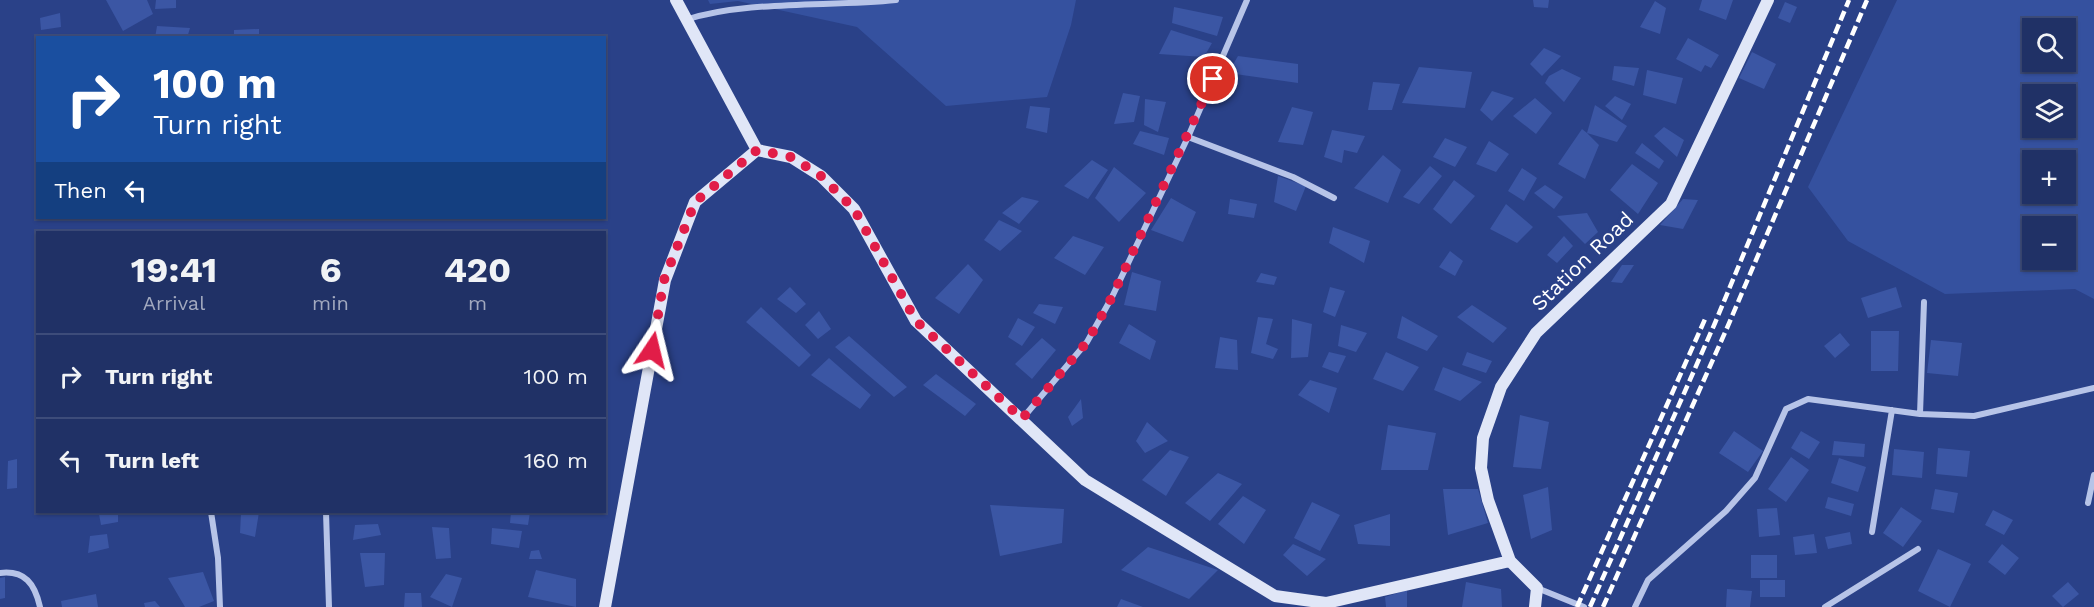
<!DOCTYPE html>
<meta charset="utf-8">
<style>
body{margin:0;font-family:"Work Sans",sans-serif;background:#28396c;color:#f1f3f6;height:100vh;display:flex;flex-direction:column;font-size:22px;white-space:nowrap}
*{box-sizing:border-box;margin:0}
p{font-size:20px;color:#a2a9bf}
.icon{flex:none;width:33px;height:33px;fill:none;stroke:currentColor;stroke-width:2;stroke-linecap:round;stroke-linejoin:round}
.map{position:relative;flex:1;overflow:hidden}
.panel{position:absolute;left:36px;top:231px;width:570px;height:282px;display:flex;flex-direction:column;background:#203166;border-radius:0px;box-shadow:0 2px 4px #0004,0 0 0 2px #3d4c7a}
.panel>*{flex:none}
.top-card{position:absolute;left:36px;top:36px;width:570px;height:183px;border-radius:0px;box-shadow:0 2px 4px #0004,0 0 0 2px #3d4c7a;background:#1a4fa0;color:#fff;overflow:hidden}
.fabs{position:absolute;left:2022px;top:18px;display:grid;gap:12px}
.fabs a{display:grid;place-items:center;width:54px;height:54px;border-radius:0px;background:#203166;box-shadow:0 2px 4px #0004,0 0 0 2px #3d4c7a;font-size:30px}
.pin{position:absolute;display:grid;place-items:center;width:51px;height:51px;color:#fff;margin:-26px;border:3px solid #fff;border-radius:50%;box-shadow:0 2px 6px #0007}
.me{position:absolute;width:66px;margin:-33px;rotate:10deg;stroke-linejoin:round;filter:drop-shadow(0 0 4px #0008)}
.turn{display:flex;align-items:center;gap:21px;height:126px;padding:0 18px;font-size:27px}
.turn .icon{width:78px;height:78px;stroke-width:2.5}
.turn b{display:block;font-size:42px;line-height:51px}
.then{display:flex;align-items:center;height:57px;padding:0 18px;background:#0003;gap:12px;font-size:22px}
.eta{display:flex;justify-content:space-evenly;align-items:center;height:102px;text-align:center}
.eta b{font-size:36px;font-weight:700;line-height:42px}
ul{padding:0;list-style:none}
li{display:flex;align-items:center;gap:18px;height:84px;padding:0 18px;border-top:2px solid #3d4c7a}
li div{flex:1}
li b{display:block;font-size:22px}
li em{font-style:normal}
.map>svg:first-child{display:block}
.green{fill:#35519f;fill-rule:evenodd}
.building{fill:#3b56a4}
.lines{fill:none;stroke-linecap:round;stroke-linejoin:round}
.street{stroke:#b7c4e8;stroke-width:6}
.secondary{stroke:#e0e6f7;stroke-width:12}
.rail{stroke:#fff;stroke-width:4.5;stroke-dasharray:10 4.5;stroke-linecap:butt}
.route{stroke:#e11d48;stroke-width:10;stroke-dasharray:0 18}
.labels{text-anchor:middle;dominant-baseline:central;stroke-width:6;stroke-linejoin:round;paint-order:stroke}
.street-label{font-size:21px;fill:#fff;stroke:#2a4188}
</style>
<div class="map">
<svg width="2094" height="607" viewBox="0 0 2094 607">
<rect width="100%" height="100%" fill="#2a4188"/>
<path class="green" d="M708,0H1076L1071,25L1047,97L946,106L857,27L738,1L710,4Z
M1897,0H2094V299L2075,289L1945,294L1848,241L1808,187ZM2032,28H2066V62H2032ZM2032,94H2066V128H2032ZM2032,160H2066V194H2032ZM2032,226H2066V260H2032Z"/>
<path class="building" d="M106,0H147L153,14L123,31Z
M156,0H176V8L155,9Z
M1533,0H1549L1548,8L1534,7Z
M1702,0H1733L1726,20L1699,10Z
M1655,1L1666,8L1660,34L1640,27Z
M1785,2L1797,7L1790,23L1778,18Z
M1174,7L1223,17L1217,36L1172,23Z
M60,13L61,27L41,30L40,18Z
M157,26L190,28L187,38H155Z
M259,29V38H234V30Z
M1171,30L1212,43L1204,57L1159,54Z
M1688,38L1719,55L1711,68L1705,65L1701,72L1676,59Z
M1544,48L1561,56L1542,76L1530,64Z
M1752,52L1776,64L1764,89L1739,78Z
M1238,56L1298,64V83L1228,73Z
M1614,66L1639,68L1634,86L1612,80Z
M1419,67L1472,72L1465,108L1402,103Z
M1562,69L1581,78L1564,102L1545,83L1549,76Z
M1647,70L1683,78L1676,104L1643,95Z
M1373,82L1400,84L1392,110H1368Z
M1492,91L1514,98L1492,121L1480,110Z
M1123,93L1140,96L1134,122L1114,124Z
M1615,96L1631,104L1622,120L1605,106Z
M1535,98L1552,113L1536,134L1513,116Z
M1145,99L1166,102L1158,132L1144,125Z
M1595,105L1627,126L1617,142L1587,133L1599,145L1585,179L1558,164L1582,129L1587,133Z
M1030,106L1050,108L1047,133L1026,128Z
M1292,107L1313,112L1303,145L1278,142Z
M1664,127L1684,140L1677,157L1654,136Z
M1332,130L1365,136L1357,153L1344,150L1342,163L1324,157Z
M1140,131L1169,138L1164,155L1133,144Z
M1445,138L1467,147L1455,167L1433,157Z
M1489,141L1509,154L1496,172L1476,164Z
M1642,143L1664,161L1659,169L1635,153Z
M1383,155L1401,170L1388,203L1354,188Z
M1092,160L1108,170L1088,199L1064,186Z
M1632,164L1658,183L1638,214L1610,190Z
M1430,166L1442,176L1419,204L1403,197Z
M1114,167L1146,193L1119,222L1095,198Z
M1522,168L1537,178L1524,201L1508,191Z
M1278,176L1306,186L1296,211L1274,202Z
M1454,180L1475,196L1451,224L1433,209Z
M1545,185L1563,197L1554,209L1534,193Z
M1022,197L1039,201L1019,224L1002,213Z
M1171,198L1196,212L1183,242L1151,230Z
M1230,199L1257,204L1254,218L1228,214Z
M1683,199L1698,200L1683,229L1660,225Z
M1506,204L1533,227L1517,243L1490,229Z
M1587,213L1598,232L1585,244L1557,216Z
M999,220L1022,231L1000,251L984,240Z
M1333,227L1370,241L1364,263L1329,243Z
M1073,236L1104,247L1085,275L1054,258Z
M1564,236L1573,246L1557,263L1547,255Z
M1450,251L1463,261L1455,276L1439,267Z
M968,264L983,280L959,314L935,298Z
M1622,265H1634L1622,283L1611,282Z
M1132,272L1161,281L1156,311L1124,305Z
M1261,273L1277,277L1274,285L1256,282Z
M790,287L806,304L796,313L777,299Z
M1330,287L1345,291L1335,317L1323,312Z
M1896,287L1902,307L1868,318L1861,298Z
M1039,304L1063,307L1055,324L1033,313Z
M1472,305L1507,328L1493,343L1457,317Z
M761,307L811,355L799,367L746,322Z
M819,311L831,329L818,339L805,325Z
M1402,316L1438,336L1427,351L1397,338Z
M1258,317L1273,319L1266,344L1278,349L1273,359L1251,353Z
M1018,318L1035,327L1022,346L1008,337Z
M1292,319L1312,324L1308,357L1291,358Z
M1129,324L1156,341L1150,360L1119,343Z
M1341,325L1367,333L1356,352L1338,346Z
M1871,331H1899L1898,371H1871Z
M1840,333L1850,345L1835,358L1824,346Z
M849,336L907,387L894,397L835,347Z
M1220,337L1237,340L1238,370L1215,368Z
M1042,338L1056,350L1032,379L1015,364Z
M1931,340L1962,343L1958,376L1927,373Z
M1329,352L1346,356L1338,373L1322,367Z
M1386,352L1419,367L1403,391L1373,379Z
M1467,352L1492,361L1486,373L1462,365Z
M829,358L871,395L860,409L811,375Z
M1443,367L1482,382L1460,401L1434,390Z
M936,374L976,404L965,416L923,385Z
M1310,380L1337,388L1329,413L1298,395Z
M1081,399L1083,418L1072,426L1068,417Z
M1520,415L1549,422L1541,469L1513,467Z
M1147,422L1168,441L1145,453L1136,441Z
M1388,425L1436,433L1428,470H1381Z
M1734,431L1763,451L1748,472L1719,453Z
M1801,431L1820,442L1809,459L1791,448Z
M1834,441L1865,444L1864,457L1832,455Z
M1938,448L1970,451L1967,477L1936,474Z
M1894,449L1924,452L1922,478L1892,475Z
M1170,450L1189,457L1166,496L1142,480Z
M1791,457L1809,470L1786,502L1768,489Z
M1839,458L1866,467L1858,492L1831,483Z
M17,459V488L7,489L8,461Z
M1218,473L1242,484L1210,521L1185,503Z
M1548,487L1552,530L1531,539L1523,495Z
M1443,489H1478L1488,523L1448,535Z
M1935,489L1958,493L1954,513L1931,509Z
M1243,496L1266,510L1244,544L1218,524Z
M1828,497L1854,504L1851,516L1825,508Z
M1312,502L1340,515L1320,551L1294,538Z
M990,505L1064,509L1062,543L1000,556Z
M1901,507L1922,521L1903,547L1883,533Z
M1777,508L1780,535L1759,537L1757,509Z
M1993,510L2013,520L2004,535L1985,525Z
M118,512V522L101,525L99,514Z
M259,512L255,537L240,533L241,513Z
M511,512H530L528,525L510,523Z
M1390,514V546L1358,544L1354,525Z
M378,524L381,535L353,540L355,525Z
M432,527L449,528L451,558L436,559Z
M492,528L522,531L519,548L491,544Z
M1850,532L1852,544L1828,549L1825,537Z
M107,534L109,548L88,553L90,536Z
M1814,534L1817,553L1795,555L1793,537Z
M1293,544L1326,559L1307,576L1283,555Z
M2002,544L2019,558L2005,575L1988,562Z
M1148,547L1218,570L1189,599L1121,570Z
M1938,549L1971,564L1950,607L1918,591Z
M539,550L542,559H529L531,551Z
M360,553H385L384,585L365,587Z
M1751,555H1777V578H1751Z
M536,570L576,579V607L528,597Z
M203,572L214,601L199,607H185L168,578Z
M446,574L462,578L452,607L430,597Z
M5,577V598L0,599V578Z
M1760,580H1785V597H1760Z
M1466,582L1501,589L1502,607H1462Z
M2068,582L2079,594L2063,607L2052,596Z
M1727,589L1752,591L1750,607H1726Z
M1407,590V607H1386L1385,597Z
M405,593H421L422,607H404Z
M96,594L98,607H62L61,601Z
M1121,599L1143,607H1117Z
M155,601L160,607H145L144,603Z"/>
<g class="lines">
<path class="street" d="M685,20C747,0 829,7 896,0
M1188,137L1293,177L1334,198
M1920,414L1924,302
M1022,419L1087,342L1112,297L1188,137L1247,0
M2088,503L2094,475
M211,512L218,558L220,607
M326,512L329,607
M1872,532L1892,410
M0,573C25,570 35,584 40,607
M1537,588L1584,607
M1635,607L1648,580L1726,511L1755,478L1786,409L1808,399L1920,414L1974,416L2094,388
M1825,607L1918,549"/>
<path class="secondary" d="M757,150L791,157L821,176L854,209L916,321L1085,480L1275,596L1326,603L1510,561
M605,607L665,280L695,202L757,150L676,0
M1535,607L1537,588L1510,561L1488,500L1481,468L1483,438L1501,387L1536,333L1671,204L1768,0"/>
<path class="rail" d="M1577,607L1706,317
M1590,607L1715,323L1849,0
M1603,607L1727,328L1867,0"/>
</g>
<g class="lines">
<path class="route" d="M652,350L664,280L695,202L757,150L791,157L821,176L854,209L916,321L1022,419L1087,342L1112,297L1213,79"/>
</g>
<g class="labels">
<g class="street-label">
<text transform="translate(1582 261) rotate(-44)">Station Road</text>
</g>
</g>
</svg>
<div class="fabs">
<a><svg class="icon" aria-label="search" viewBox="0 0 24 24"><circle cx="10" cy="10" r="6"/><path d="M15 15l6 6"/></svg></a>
<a><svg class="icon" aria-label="layers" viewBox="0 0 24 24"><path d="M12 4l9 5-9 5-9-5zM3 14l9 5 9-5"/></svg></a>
<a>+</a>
<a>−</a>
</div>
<div class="pin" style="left:1213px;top:79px;background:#d93025"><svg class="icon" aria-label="arrive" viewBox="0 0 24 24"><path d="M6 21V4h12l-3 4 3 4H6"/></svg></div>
<svg class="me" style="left:652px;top:350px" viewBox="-20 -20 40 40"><path d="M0-17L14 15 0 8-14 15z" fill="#e11d48" stroke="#fff" stroke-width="4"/></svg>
<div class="top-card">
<div class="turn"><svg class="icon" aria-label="right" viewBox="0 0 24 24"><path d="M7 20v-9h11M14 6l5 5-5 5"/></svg><div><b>100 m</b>Turn right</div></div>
<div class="then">Then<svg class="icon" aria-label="left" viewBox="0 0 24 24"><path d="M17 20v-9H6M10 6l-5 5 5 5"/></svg></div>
</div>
<section class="panel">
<div class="eta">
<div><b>19:41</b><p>Arrival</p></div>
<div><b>6</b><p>min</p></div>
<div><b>420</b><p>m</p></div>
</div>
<ul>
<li><svg class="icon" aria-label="right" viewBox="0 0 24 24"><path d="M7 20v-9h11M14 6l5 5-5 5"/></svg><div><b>Turn right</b></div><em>100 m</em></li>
<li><svg class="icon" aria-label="left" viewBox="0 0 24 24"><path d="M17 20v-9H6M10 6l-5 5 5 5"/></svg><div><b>Turn left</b></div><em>160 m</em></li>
</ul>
</section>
</div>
